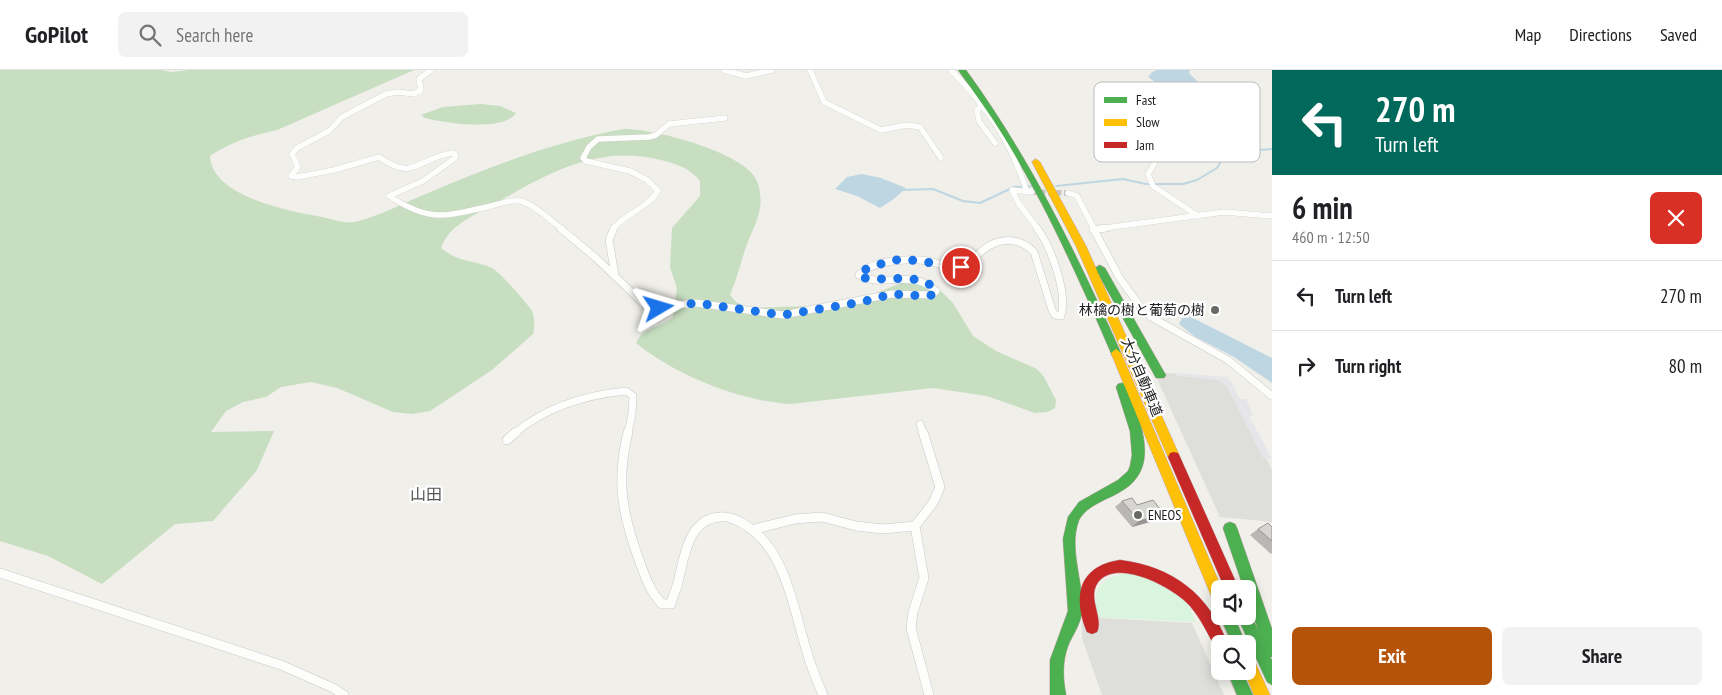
<!DOCTYPE html>
<meta charset="utf-8">
<style>
body{margin:0;font-family:"PT Sans Narrow","Noto Sans JP",sans-serif;background:#f2f2f2;color:#202124;height:100vh;display:flex;flex-direction:column;font-size:19px;white-space:nowrap}
*{box-sizing:border-box;margin:0}
p{font-size:16px;color:#757577}
.icon{flex:none;width:28px;height:28px;fill:none;stroke:currentColor;stroke-width:2;stroke-linecap:round;stroke-linejoin:round}
.map{position:relative;flex:1;overflow:hidden}
.drawer{display:flex;flex-direction:column;background:#fff;width:450px}
.drawer>*{flex:none}
.top-card{background:#00695c;color:#fff;overflow:hidden}
.fabs{position:absolute;left:1211px;top:510px;display:grid;gap:10px}
.fabs a{display:grid;place-items:center;width:45px;height:45px;border-radius:8px;background:#fff;box-shadow:0 2px 12px #0003;font-size:25px}
.pin{position:absolute;display:grid;place-items:center;width:42px;height:42px;color:#fff;margin:-21px;border:2px solid #fff;border-radius:50%;box-shadow:0 1px 5px #0007}
.me{position:absolute;width:55px;margin:-28px;rotate:83deg;stroke-linejoin:round;filter:drop-shadow(0 0 4px #0008)}
.turn{display:flex;align-items:center;gap:18px;height:105px;padding:0 20px;font-size:22px}
.turn .icon{width:65px;height:65px;stroke-width:2.5}
.turn b{display:block;font-size:35px;line-height:42px}
.round{display:grid;place-items:center;flex:none;width:52px;height:52px;border-radius:8px;background:#f2f2f2}
.summary{display:flex;align-items:center;justify-content:space-between;height:85px;padding:0 20px}
h1{font-size:30px;font-weight:700;line-height:38px}
.primary-button{display:flex;gap:10px;margin-top:auto;padding:10px 20px}
.primary-button a{flex:1;height:58px;border-radius:8px;background:#b45309;color:#fff;font-size:20px;font-weight:700;line-height:58px;text-align:center}
.primary-button a+a{background:#f2f2f2;color:#202124}
ul{padding:0;list-style:none}
li{display:flex;align-items:center;gap:15px;height:70px;padding:0 20px;border-top:1px solid #e0e0e0}
li div{flex:1}
li b{display:block;font-size:19px}
li em{font-style:normal}
header{display:flex;align-items:center;gap:30px;box-sizing:border-box;height:70px;padding:0 25px;background:#fff;border-bottom:1px solid #e0e0e0}
header strong{font-size:24px}
nav{display:flex;gap:28px;margin-inline-start:auto;font-size:18px}
.search{width:350px;height:45px;background:#f2f2f2;display:flex;align-items:center;gap:12px;box-sizing:border-box;padding:0 18px;border-radius:8px;color:#757577;font-size:19px}
main{display:flex;flex:1;min-height:0}
.map>svg:first-child{display:block}
.forest{fill:#c7dec0}
.park{fill:#d9f5dd}
.parking{fill:#dededb}
.plaza{fill:#e6e5e9}
.water{fill:#bed6e2}
.lines{fill:none;stroke-linecap:round;stroke-linejoin:round}
.stream{stroke:#bed6e2;stroke-width:2}
.street-tunnel{stroke:#c7c6c2;stroke-width:5.5;stroke-dasharray:5.5 2.5;stroke-linecap:butt}
.street-far2-casing{stroke:#c8c8c6;stroke-width:6}
.street-far1-casing{stroke:#c8c8c6;stroke-width:8}
.street-casing{stroke:#c8c8c6;stroke-width:10}
.fast-casing{stroke:#c5a2a6;stroke-width:1}
.slow-casing{stroke:#c5a2a6;stroke-width:1}
.jam-casing{stroke:#c5a2a6;stroke-width:1}
.street-far2{stroke:#fdfdfc;stroke-width:5.5}
.street-far1{stroke:#fdfdfc;stroke-width:7}
.street{stroke:#fdfdfc;stroke-width:9}
.fast{fill:#4caf50;fill-rule:evenodd}
.slow{fill:#ffc107;fill-rule:evenodd}
.jam{fill:#c62828;fill-rule:evenodd}
.wall{fill:#b9b7b4}
.shaded-wall{fill:#969592}
.building{fill:#d7d5d1;stroke:#969592}
.route{stroke:#1a73e8;stroke-width:9;stroke-dasharray:0 16.2}
.poi-dot{fill:#696967;stroke:#fff;stroke-width:2}
.labels{text-anchor:middle;dominant-baseline:central;stroke-width:4.5;stroke-linejoin:round;paint-order:stroke}
.poi-label{font-size:14px;fill:#212121;stroke:#fff;text-anchor:end}
.street-label{font-size:14px;fill:#212121;stroke:#fff}
.quarter-label{font-size:16px;fill:#545454;stroke:#fff}
.key{fill:#fff;stroke:#bcbcbc;stroke-width:1}
.key-label{font-size:14px;fill:#212121}
</style>
<header>
<strong>GoPilot</strong>
<div class="search"><svg class="icon" aria-label="search" viewBox="0 0 24 24"><circle cx="10" cy="10" r="6"/><path d="M15 15l6 6"/></svg>Search here</div>
<nav><a>Map</a><a>Directions</a><a>Saved</a></nav>
</header>
<main>
<div class="map">
<svg width="1272" height="625" viewBox="0 0 1272 625">
<rect width="100%" height="100%" fill="#f0efea"/>
<path class="forest" d="M0,0H161L171,2L190,0H414L277,60C254,65 230,72 210,86C212,127 289,141 322,147C332,149 345,154 355,152C380,146 403,133 426,124C483,99 547,75 608,62C614,61 621,59 627,59C657,60 742,82 756,109C758,113 760,119 760,124C763,143 753,158 747,174C741,191 737,209 730,225L736,232L748,238L845,235L909,210L925,212L942,222L953,233L973,266L996,281L1037,299L1044,307L1056,330L1055,338L1048,342L1035,343L987,326L933,318L790,334C740,331 675,305 636,273C643,257 662,257 673,247L677,218L670,197L672,158L700,126V111C691,99 679,95 665,91C600,73 550,102 496,133C477,144 448,155 441,178C459,193 474,190 492,198C500,202 527,233 532,241C535,248 535,256 533,264L492,300L430,341L412,344L393,342L337,318L311,312L281,317L266,327L243,332L226,341L211,362L274,361L257,400L213,451L175,454L102,514L48,486L0,471Z
M481,34L500,36L516,43C503,62 445,53 425,48L421,45L443,37Z"/>
<path class="park" d="M1133,503L1149,507L1187,532L1196,552L1096,547C1093,516 1101,506 1133,503Z"/>
<path class="parking" d="M1154,302L1227,308L1272,400V452L1220,447Z
M1082,547L1192,553L1224,625H1102L1082,568Z"/>
<path class="plaza" d="M1176,303L1228,307L1240,329H1246L1253,345L1249,346L1272,389L1263,388L1227,317L1222,313L1217,310L1177,306Z"/>
<path class="water" d="M1157,0H1190L1189,3L1199,13L1201,19H1189V22L1157,17L1154,14V11L1148,7L1152,2Z
M862,104L881,108L906,118L894,129L880,138L857,126L835,119L847,107Z
M1191,247L1272,288V313L1234,287L1194,266L1179,254L1182,248Z"/>
<g class="lines">
<path class="stream" d="M1056,116L1123,109L1146,114H1183L1197,110L1217,98L1222,90L1234,82L1272,79
M902,120L933,119L963,131L980,133L1014,117L1034,116"/>
<path class="street-tunnel" d="M1032,122L1068,123"/>
<g class="street-far2-casing">
<path id="street-far2" d="M431,0L419,9L421,20L414,24L398,22L386,24L342,47L329,61L297,78L292,84L298,97L291,106L297,107L334,100L379,87C415,113 418,87 453,83L456,85L455,88L423,111L389,126C431,153 445,146 491,136C500,134 511,129 521,131C535,135 551,151 562,159
M724,0L746,6L772,0
M810,0L824,32L881,60L907,55L920,57L941,88
M951,0C989,39 1010,70 1027,122
M981,36L977,40L979,51L995,73
M1151,69C1163,81 1156,92 1148,104L1153,116L1198,146
M1032,122L1012,120L1019,134L1038,159
M1068,123L1077,126L1094,159
M613,159C625,143 647,139 658,121L647,110L630,101L586,91L583,88L589,77L598,69L649,67L656,65L669,54L725,48
M1097,159L1224,142L1272,146"/>
</g>
<g class="street-far1-casing">
<path id="street-far1" d="M560,158L596,188L644,234L659,237L696,233L783,245L892,224L932,225L936,221C912,198 883,219 859,205C872,190 909,188 928,191C938,193 948,198 958,197C970,196 974,187 983,180C999,167 1019,167 1034,182L1052,240L1055,245L1061,246C1068,223 1051,177 1037,158
M614,158L609,170L615,205
M1093,158L1119,207L1140,236L1151,247L1228,290L1272,326
M1093,160L1106,158
M920,354L923,363
M515,363C546,337 586,325 626,321L633,326L632,344L628,363"/>
</g>
<g class="street-casing">
<path id="street" d="M628,362C616,411 622,443 639,490C645,506 650,522 662,534H671C672,528 675,522 677,516C684,492 686,449 720,447C728,446 735,449 742,453C786,477 793,538 807,582C811,597 817,611 823,625
M507,370L516,362
M915,456L924,508L913,542L911,558L929,625
M755,459L795,449L822,447L856,456L883,459L915,456L933,433L940,417L923,362
M0,503L281,595L333,618L344,625"/>
</g>
<g class="fast-casing">
<path id="fast" d="M958,0H966C1030,88 1077,184 1121,283L1120,286H1112L1111,283C1079,209 1046,135 1004,67C990,44 974,22 958,0Z
M1100,195L1105,198L1164,302L1166,305L1164,308H1156L1095,198Z
M1122,313L1126,314L1128,317C1137,344 1157,386 1134,411C1127,419 1115,425 1106,429C1096,434 1084,440 1079,450C1068,479 1084,511 1082,541C1081,554 1073,564 1068,576C1062,592 1063,609 1066,625H1050V590L1068,541L1063,469L1068,447L1079,432L1118,410L1128,401L1130,396L1132,385L1130,361L1116,317L1118,314Z
M1230,452L1235,454L1237,458L1272,559V587H1270L1272,590V615L1267,612L1237,546H1248V540L1249,541L1258,560L1248,529V519H1244L1223,458L1225,454Z
M1220,546H1234L1246,574H1232Z
M1227,601H1242L1253,625H1237Z"/>
</g>
<g class="slow-casing">
<path id="slow" d="M1036,89L1040,92L1086,176L1180,387L1178,391L1174,392L1170,391L1168,387L1076,176L1032,92Z
M1116,279L1121,283L1222,519H1220V537L1215,535L1111,283Z
M1248,586L1253,588L1270,625H1254L1244,601H1248Z"/>
</g>
<g class="jam-casing">
<path id="jam" d="M1174,382L1178,383L1180,387L1239,519H1225L1168,387L1170,383Z
M1120,490C1174,497 1208,524 1228,574H1220V581L1216,579C1208,564 1201,549 1190,536C1175,519 1121,489 1100,510C1085,526 1104,546 1097,562L1092,564L1087,562C1072,526 1079,496 1120,490Z"/>
</g>
<use href="#street-far2" class="street-far2"/>
<use href="#street-far1" class="street-far1"/>
<use href="#street" class="street"/>
<use href="#fast" class="fast"/>
<use href="#slow" class="slow"/>
<use href="#jam" class="jam"/>
</g>
<path class="wall" d="M1122,431L1137,435L1157,450L1132,457L1115,437Z
M1272,457V483L1271,484L1250,465L1258,459Z"/>
<path class="shaded-wall" d="M1164,444L1157,450L1132,457L1139,451Z"/>
<path class="building" d="M1132,428L1137,435L1153,430L1164,444L1139,451L1122,431Z
M1268,453L1272,457V471L1258,459Z"/>
<g class="lines">
<path class="route" d="M659,238L696,233L783,245L862,232L892,224L925,226L932,225L936,221C922,198 868,216 859,205L864,200L889,191L903,189L961,197"/>
</g>
<g class="poi-dot">
<circle cx="1215" cy="240" r="5"/>
<circle cx="1138" cy="445" r="5"/>
</g>
<g class="labels">
<g class="poi-label">
<text x="1205" y="240">林檎の樹と葡萄の樹</text>
<text x="1148" y="445" text-anchor="start">ENEOS</text>
</g>
<g class="street-label">
<text transform="translate(1142 307) rotate(67)">大分自動車道</text>
</g>
<g class="quarter-label">
<text x="426" y="424">山田</text>
</g>
</g>
<rect x="1094" y="12" width="166" height="80" rx="8" class="key"/>
<rect x="1104" y="27" width="23" height="6" fill="#4caf50"/>
<rect x="1104" y="49" width="23" height="7" fill="#ffc107"/>
<rect x="1104" y="72" width="23" height="6" fill="#c62828"/>
<g class="key-label">
<text x="1136" y="35">Fast</text>
<text x="1136" y="57">Slow</text>
<text x="1136" y="80">Jam</text>
</g>
</svg>
<div class="fabs">
<a><svg class="icon" aria-label="sound" viewBox="0 0 24 24"><path d="M4 9h4l5-4v14l-5-4H4zM17 9q2 3 0 6"/></svg></a>
<a><svg class="icon" aria-label="search" viewBox="0 0 24 24"><circle cx="10" cy="10" r="6"/><path d="M15 15l6 6"/></svg></a>
</div>
<div class="pin" style="left:961px;top:197px;background:#d93025"><svg class="icon" aria-label="arrive" viewBox="0 0 24 24"><path d="M6 21V4h12l-3 4 3 4H6"/></svg></div>
<svg class="me" style="left:659px;top:238px" viewBox="-20 -20 40 40"><path d="M0-17L14 15 0 8-14 15z" fill="#1a73e8" stroke="#fff" stroke-width="4"/></svg>
</div>
<section class="drawer">
<div class="top-card">
<div class="turn"><svg class="icon" aria-label="left" viewBox="0 0 24 24"><path d="M17 20v-9H6M10 6l-5 5 5 5"/></svg><div><b>270 m</b>Turn left</div></div>
</div>
<div class="summary"><div><h1>6 min</h1><p>460 m · 12:50</p></div><a class="round" style="background:#d93025;color:#fff"><svg class="icon" aria-label="close" viewBox="0 0 24 24"><path d="M6 6l12 12M18 6L6 18"/></svg></a></div>
<ul>
<li><svg class="icon" aria-label="left" viewBox="0 0 24 24"><path d="M17 20v-9H6M10 6l-5 5 5 5"/></svg><div><b>Turn left</b></div><em>270 m</em></li>
<li><svg class="icon" aria-label="right" viewBox="0 0 24 24"><path d="M7 20v-9h11M14 6l5 5-5 5"/></svg><div><b>Turn right</b></div><em>80 m</em></li>
</ul>
<div class="primary-button"><a>Exit</a><a>Share</a></div>
</section>
</main>
